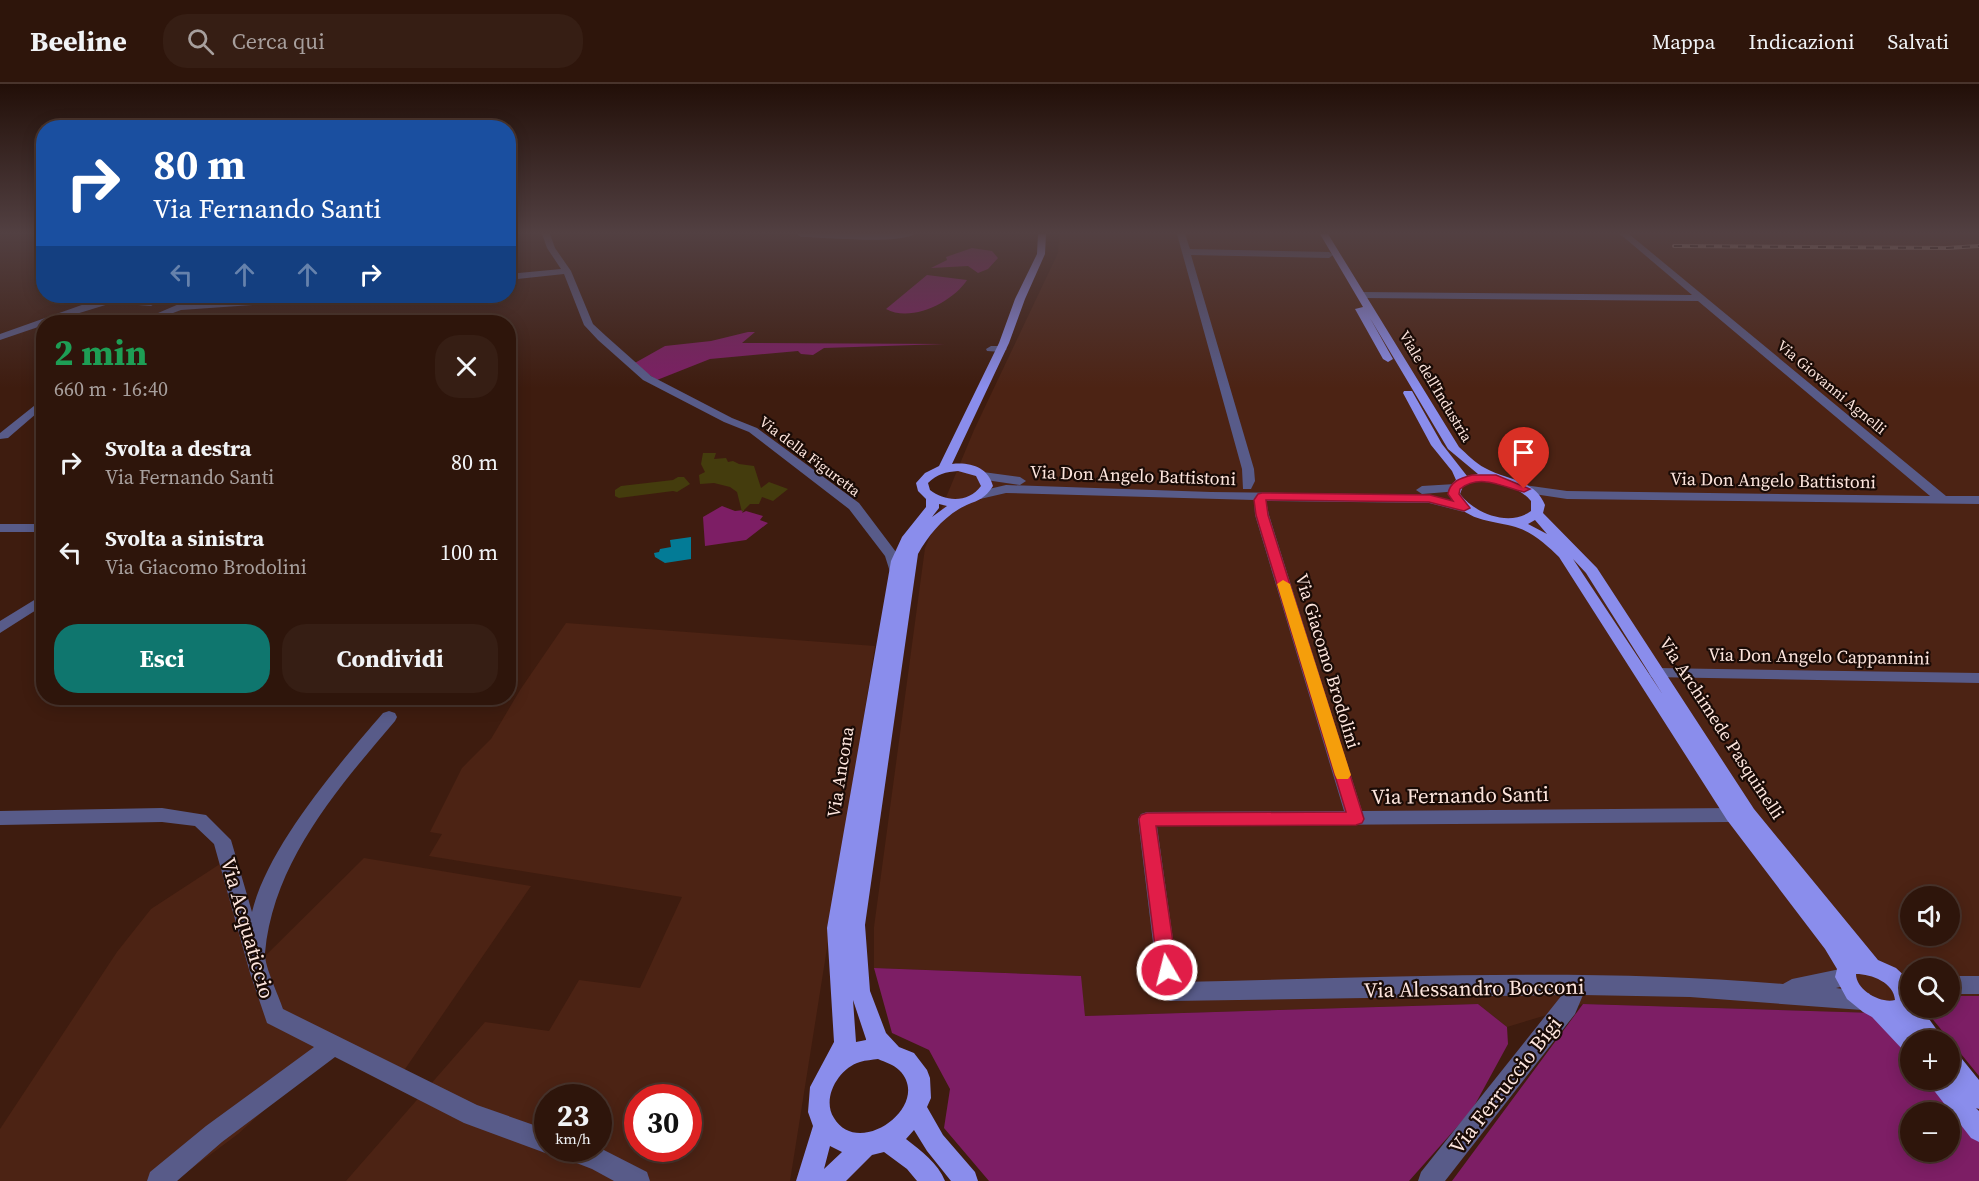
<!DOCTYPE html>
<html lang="it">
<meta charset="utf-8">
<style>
body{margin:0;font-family:"Source Serif 4",serif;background:#361e14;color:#f1f3f6;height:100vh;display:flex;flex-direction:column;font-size:22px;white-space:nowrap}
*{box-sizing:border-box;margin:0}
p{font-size:20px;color:#a79f9d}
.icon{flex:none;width:33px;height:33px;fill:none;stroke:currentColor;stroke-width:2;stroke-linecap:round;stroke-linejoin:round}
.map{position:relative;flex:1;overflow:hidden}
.drawer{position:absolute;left:36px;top:231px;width:480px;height:390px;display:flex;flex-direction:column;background:#2e150b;border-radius:24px;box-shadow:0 3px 15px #0003,0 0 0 2px #49342c}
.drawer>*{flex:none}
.top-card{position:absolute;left:36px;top:36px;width:480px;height:183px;border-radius:24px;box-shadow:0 3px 15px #0003,0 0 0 2px #49342c;background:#1a4fa0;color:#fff;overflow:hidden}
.controls{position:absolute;left:1900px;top:802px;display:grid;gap:12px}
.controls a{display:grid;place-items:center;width:60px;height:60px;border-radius:50%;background:#2e150b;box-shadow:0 3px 15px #0003,0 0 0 2px #49342c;font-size:30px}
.speed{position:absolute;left:534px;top:1000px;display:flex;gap:12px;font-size:30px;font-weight:700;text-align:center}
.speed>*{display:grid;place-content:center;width:78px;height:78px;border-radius:50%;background:#2e150b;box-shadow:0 3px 15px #0003,0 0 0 2px #49342c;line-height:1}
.speed small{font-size:15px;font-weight:400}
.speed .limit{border:9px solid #d22;background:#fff;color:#111}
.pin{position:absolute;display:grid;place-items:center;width:51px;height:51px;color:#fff;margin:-62px -26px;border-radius:50% 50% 50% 0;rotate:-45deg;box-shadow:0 0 6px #0007}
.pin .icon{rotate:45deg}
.me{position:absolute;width:66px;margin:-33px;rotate:352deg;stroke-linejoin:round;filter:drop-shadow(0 0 4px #0008)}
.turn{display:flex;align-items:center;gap:21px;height:126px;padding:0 18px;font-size:27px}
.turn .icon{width:78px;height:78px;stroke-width:2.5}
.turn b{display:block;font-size:42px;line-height:51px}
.lanes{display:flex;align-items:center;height:57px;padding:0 18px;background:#0003;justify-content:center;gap:30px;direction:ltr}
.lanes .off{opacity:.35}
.round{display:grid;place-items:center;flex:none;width:63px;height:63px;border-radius:24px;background:#361e14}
.headline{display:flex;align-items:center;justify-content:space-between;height:102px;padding:0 18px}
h1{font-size:36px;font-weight:700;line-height:45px;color:#1e9e55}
.cta{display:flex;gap:12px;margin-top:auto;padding:12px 18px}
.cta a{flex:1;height:69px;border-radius:24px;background:#0f766e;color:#fff;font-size:24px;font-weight:700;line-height:69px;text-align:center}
.cta a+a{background:#361e14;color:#f1f3f6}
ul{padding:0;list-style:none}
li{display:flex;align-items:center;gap:18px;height:90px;padding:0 18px}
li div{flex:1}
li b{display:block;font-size:22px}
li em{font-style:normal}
header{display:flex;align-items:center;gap:36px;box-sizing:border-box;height:84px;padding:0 30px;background:#2e150b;border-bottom:2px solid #49342c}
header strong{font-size:28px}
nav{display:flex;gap:33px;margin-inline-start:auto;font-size:21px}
.search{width:420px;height:54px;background:#361e14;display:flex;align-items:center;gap:15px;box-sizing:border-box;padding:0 21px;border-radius:24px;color:#a79f9d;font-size:22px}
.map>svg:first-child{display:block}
.built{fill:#4c2314;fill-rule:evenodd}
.green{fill:#7d1e65;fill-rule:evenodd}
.water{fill:#037b96}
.building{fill:#443c0d}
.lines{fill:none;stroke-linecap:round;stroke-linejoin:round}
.minor{fill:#585b89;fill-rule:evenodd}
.major{fill:#8a8dec;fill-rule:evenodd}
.rail-casing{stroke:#b69a90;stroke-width:4}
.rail{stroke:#1a0b06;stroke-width:2;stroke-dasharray:8;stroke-linecap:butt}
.route{fill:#e11d48;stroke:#92132f;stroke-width:1.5}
.slow{fill:#f59e0b}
.labels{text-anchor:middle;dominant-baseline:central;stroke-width:4.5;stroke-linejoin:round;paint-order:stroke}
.far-street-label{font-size:15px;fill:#fde5dd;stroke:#1a0b06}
.street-label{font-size:18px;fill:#fde5dd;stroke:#1a0b06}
.near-street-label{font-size:21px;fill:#fde5dd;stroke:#1a0b06}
</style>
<header>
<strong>Beeline</strong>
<div class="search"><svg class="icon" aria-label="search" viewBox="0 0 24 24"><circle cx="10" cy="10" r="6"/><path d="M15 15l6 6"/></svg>Cerca qui</div>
<nav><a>Mappa</a><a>Indicazioni</a><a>Salvati</a></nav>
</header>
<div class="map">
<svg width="1979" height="1097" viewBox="0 0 1979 1097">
<rect width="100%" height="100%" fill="#3e1c0f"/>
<path class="built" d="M1059,150H1979V912H1950V885H1911V924H1929L1926,927L1876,929L1583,920L1507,943L1478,920L1085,932L1080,892L874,884V843L925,464L974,346L1058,169ZM1911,813H1950V852H1911Z
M566,539L875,562L790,1097H346L485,938L549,947L579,896L640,904L682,813L429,772L442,750L430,748L462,684L491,655L520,606ZM548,1014H598V1065H548ZM638,1014H688V1065H638Z
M364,774L531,802L403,988L340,957L238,1050L175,1097H0V1045L117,868L151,825L223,778L253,884Z"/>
<path class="green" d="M972,164L992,167L998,174L988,185L978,189L968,182L931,184L947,176L946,173Z
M927,191L967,196C953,218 911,239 886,225Z
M748,248H755L742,259L945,260L824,264L813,271L801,270L798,267L710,275L657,296L633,280L665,262L711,257Z
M722,422L735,427L744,426L742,429L746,427L763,432L760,436L768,439L746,456L705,462L703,433Z
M874,884L1081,892L1085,932L1478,920L1507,943L1508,960L1472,1026L1409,1097H989L944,1044L950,1005L929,966L892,949Z
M1950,912H1979V992L1926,927L1929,924H1950Z
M1583,920L1876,929L1911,965V996H1936L1979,1052V1097H1452ZM1911,1029H1950V1068H1911Z"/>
<path class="water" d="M691,453V475L665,479L655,473L654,469L659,468L660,465L671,463L670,456Z"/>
<path class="building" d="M703,369H716L714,375L726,374L728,378L733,377L739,380L754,382L761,404L769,398L788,405L773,417L762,413L759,420H750L742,428L737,408L730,403L714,399L700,400L699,391L705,388L701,380Z
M678,393H684L690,400L677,408L673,407L619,414L615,412V406L621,402L673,396Z"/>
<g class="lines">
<path class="minor" d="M542,150H550L555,164L571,187L593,240L606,252L651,292L732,334L757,344L859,419L899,472L903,488L901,491H891L885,472L849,425L749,348L724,338L643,296L598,256L584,241L564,190L508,196V190L561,185L547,164Z
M797,150H915C895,161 827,153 801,153Z
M1177,150H1185L1190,165L1329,168L1333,171L1329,174L1191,171L1254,385L1255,397L1251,405H1243L1242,385Z
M1620,150H1629L1946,412H1979V420L1567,415L1520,408L1518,405L1524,401L1567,407L1930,412L1698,217L1362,214L1357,211L1362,208L1692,211Z
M307,212H346L341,215L181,226L149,238H137L179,220Z
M112,213L151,216L156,219L151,222L112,219L50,238H44V241L0,256V250L93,217Z
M991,262H1002L1007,265L1002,268L987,267L986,265Z
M44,314V323L8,354L0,355V349Z
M983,388L1020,393L1026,397L1020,401L979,395L977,392Z
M1455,400L1459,401L1461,404L1459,407L1422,410L1416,406L1422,402Z
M1006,401L1211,408L1429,411L1469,421L1470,424L1464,428L1429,419L1266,417L1269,431L1362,727L1733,724L1739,726L1742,731L1739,736L1733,738L1157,742L1179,898C1380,894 1583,883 1783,900L1792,895L1845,884L1852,886L1855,893L1852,900L1836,904L1869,909L1873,916L1869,923L1862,926L1690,913L1583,911L1575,930L1445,1097H1418L1421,1088L1562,911L1170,917L1163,915L1159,908L1138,735L1141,730L1147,728L1344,727L1255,431L1254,416L1006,409L980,415L974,411L976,408Z
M0,440H44V448H0Z
M44,510V521L0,549V537Z
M1657,584L1979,589V599L1651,593L1649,589L1651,585Z
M389,627L395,629L397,633L395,637C338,704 273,778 265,869C264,882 279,912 283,925L477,1021L548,1046V1065L556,1066L548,1070L464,1039L335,973L222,1058L177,1097H147L150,1088L206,1042L314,963L267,939L250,889L214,760L195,742L162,738L0,741V727L162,724L206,731L231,756L252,828C268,762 339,680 383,629Z
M1950,892H1979V910H1950Z
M598,1063L647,1088L650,1097H614L592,1085L561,1073L557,1065Z"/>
<path class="major" d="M1038,150H1046L1045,170L1025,215L1009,259L952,380C970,378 988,383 993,402C982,419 974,416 959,425C941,436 928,452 918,470L865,841L870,907L886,949L899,963L914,969L927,986L930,994L931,1014L927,1023L943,1051L975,1088L978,1097H951L927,1067L914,1046L906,1055C921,1067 938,1079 945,1097H917L907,1085L884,1068L872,1071L846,1097H796L813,1042L808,1028L810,1003L834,958L827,844L891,477L902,453L926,423V415L918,407L916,399L925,389L939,382L999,259L1015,215L1037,170ZM958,387L976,392L981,402C969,419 945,418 930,406L928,399C937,390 946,388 958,387ZM939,420L947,422L932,433L939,424ZM853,916L866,955V956L856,958ZM878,975C885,978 894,981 899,986C934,1020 859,1076 834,1034C821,1014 839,984 860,978C866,976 872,976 878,975ZM830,1062L842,1068L824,1085Z
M1320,150H1328L1459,363C1467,370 1475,379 1485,384C1506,396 1535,395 1545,421L1543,429L1597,484L1754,725L1878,876L1896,884L1910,897L1911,924H1921L1945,957H1911V969L1903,966L1872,933L1863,928L1847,915L1835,893L1837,885L1825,865L1727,736L1559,473C1547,461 1530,446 1512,442C1484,435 1466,437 1448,410L1452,400L1456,396L1452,387L1431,361L1403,309L1404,307H1412L1442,360L1467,392L1478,390L1448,365L1370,234L1393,275L1388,278L1383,275L1355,225L1363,223ZM1474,398C1495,397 1516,400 1531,417V427C1510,443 1475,430 1460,410L1463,402ZM1535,436L1547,450L1528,440ZM1573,475L1586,489L1663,611ZM1856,890C1872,890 1894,899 1895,916C1881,920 1856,906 1856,890Z
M1950,966L1958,970L1979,996V1025L1976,1024L1979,1027V1058L1971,1054L1932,1004L1929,996H1950Z"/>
<g class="rail-casing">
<path id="rail" d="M1674,162L1947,164L1979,162"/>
</g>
<use href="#rail" class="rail"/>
</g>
<linearGradient id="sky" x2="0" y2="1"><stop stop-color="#220f08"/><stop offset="0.49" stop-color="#524042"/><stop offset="1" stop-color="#524042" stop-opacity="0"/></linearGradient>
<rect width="1979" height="304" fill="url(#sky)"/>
<path class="route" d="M1472,391H1496L1530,405L1524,408C1503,403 1480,389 1460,405L1459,410L1470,424L1464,427L1429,418L1266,416L1268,431L1364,735L1362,739L1356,741L1156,742L1177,886L1174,892L1167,894L1161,892L1158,886L1139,735L1141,731L1147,729L1346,728L1256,431L1254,416L1258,410L1262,409L1430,411L1453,417L1448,410C1450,397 1461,394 1472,391Z"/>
<path class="slow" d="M1283,496L1290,500L1351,691L1348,695H1337L1335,691L1277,500Z"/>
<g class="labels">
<g class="far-street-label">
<text transform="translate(1436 302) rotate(59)">Viale dell'Industria</text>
<text transform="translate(1832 303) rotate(40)">Via Giovanni Agnelli</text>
<text transform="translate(810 372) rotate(37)">Via della Figuretta</text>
</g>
<g class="street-label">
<text transform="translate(1133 391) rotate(2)">Via Don Angelo Battistoni</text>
<text transform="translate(1773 396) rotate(1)">Via Don Angelo Battistoni</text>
<text transform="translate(1819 572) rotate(1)">Via Don Angelo Cappannini</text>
<text transform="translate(1328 577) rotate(73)">Via Giacomo Brodolini</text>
<text transform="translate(1722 644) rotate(57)">Via Archimede Pasquinelli</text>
<text transform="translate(840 688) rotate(-81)">Via Ancona</text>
</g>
<g class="near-street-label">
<text transform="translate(1460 711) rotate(-1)">Via Fernando Santi</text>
<text transform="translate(248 844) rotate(74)">Via Acquaticcio</text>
<text transform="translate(1474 904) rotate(-1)">Via Alessandro Bocconi</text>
<text transform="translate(1505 1001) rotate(-52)">Via Ferruccio Bigi</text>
</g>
</g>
</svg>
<div class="controls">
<a><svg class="icon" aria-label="sound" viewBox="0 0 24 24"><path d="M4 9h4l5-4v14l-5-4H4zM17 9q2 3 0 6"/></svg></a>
<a><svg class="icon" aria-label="search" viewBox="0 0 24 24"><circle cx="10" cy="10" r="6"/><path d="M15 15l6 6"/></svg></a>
<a>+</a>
<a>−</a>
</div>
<div class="speed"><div>23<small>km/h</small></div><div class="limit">30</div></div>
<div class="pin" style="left:1524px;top:405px;background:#d93025"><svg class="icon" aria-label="arrive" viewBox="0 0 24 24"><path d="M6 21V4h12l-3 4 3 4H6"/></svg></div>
<svg class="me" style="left:1167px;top:886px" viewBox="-20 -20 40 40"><circle r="17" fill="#e11d48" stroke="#fff" stroke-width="3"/><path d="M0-11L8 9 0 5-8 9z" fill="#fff"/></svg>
<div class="top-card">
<div class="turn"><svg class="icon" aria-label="right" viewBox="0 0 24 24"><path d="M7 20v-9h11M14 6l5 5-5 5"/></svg><div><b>80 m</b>Via Fernando Santi</div></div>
<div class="lanes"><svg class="icon off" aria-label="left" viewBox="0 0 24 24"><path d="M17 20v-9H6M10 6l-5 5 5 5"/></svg><svg class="icon off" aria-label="ahead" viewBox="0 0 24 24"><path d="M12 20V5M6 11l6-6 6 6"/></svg><svg class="icon off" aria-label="ahead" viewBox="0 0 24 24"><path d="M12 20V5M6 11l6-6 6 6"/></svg><svg class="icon" aria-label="right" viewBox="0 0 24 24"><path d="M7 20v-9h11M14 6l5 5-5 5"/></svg></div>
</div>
<section class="drawer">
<div class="headline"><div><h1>2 min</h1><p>660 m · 16:40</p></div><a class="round"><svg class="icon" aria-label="close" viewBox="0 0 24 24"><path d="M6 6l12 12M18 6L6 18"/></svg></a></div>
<ul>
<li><svg class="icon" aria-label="right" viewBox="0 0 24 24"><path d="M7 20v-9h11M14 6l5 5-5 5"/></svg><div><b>Svolta a destra</b><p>Via Fernando Santi</p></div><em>80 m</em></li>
<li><svg class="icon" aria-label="left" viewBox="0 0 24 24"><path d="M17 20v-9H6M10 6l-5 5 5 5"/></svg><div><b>Svolta a sinistra</b><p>Via Giacomo Brodolini</p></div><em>100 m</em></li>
</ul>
<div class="cta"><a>Esci</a><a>Condividi</a></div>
</section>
</div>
